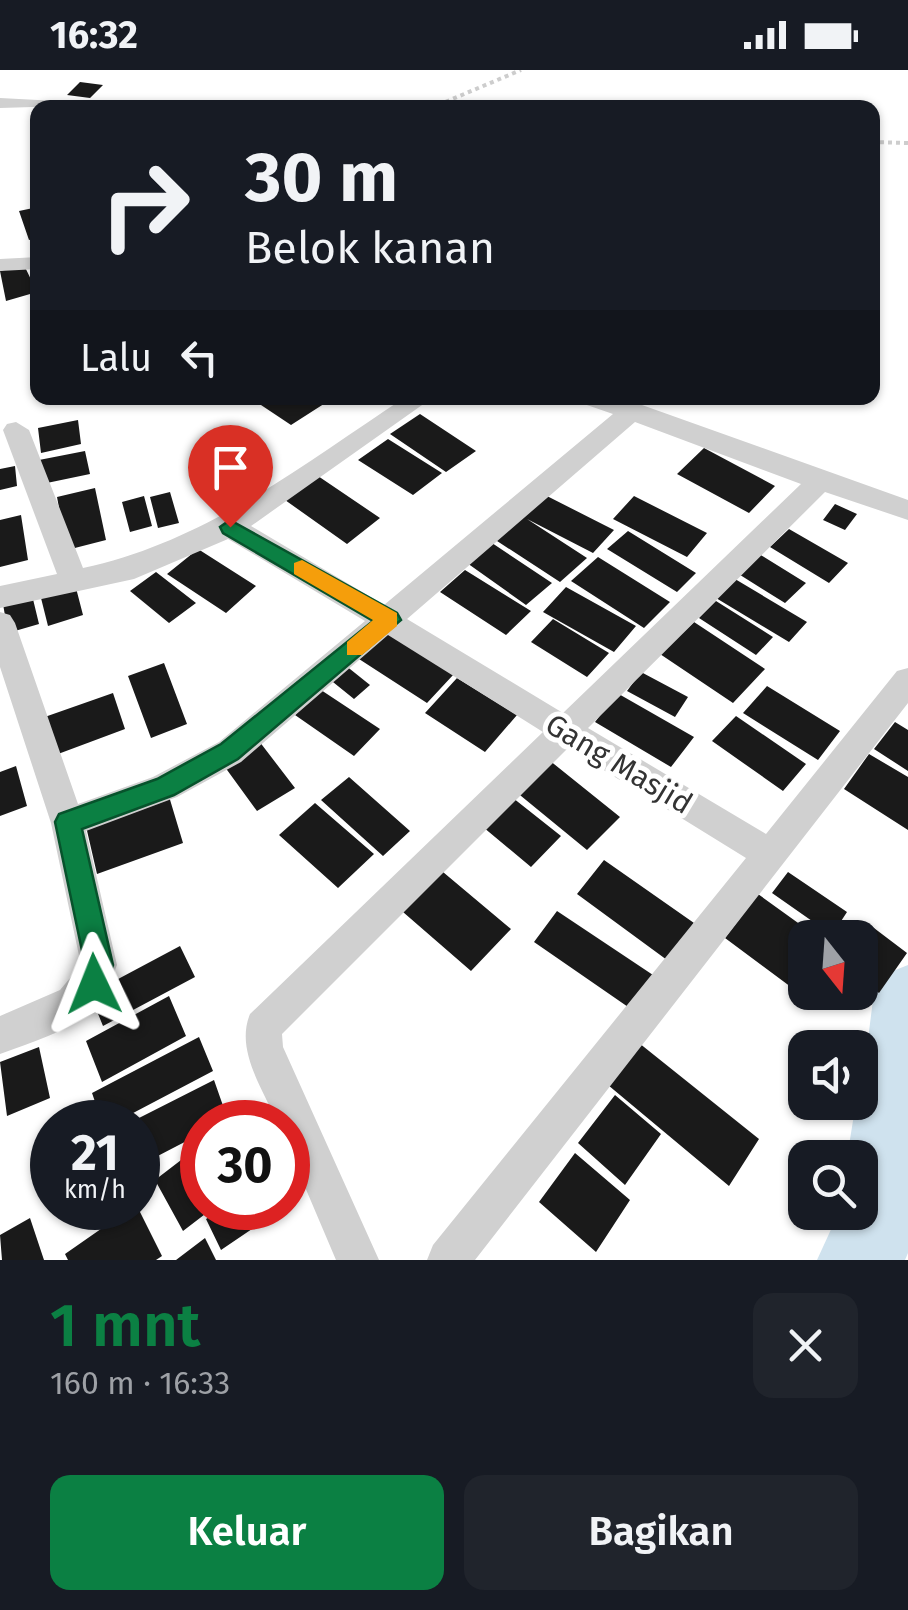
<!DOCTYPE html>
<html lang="id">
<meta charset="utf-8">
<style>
body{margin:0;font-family:"Fira Sans",sans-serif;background:#20242c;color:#f1f3f6;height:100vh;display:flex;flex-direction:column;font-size:38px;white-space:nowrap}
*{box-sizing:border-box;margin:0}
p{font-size:32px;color:#9ea1a6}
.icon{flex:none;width:55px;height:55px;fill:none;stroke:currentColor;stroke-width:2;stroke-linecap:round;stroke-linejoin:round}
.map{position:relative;height:1190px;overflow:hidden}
.panel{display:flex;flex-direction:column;background:#171b24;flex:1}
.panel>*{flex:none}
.guide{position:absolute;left:30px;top:30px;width:850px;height:305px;border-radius:20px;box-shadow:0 2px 8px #0004;background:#171b24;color:#f1f3f6;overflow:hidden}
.needle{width:65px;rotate:163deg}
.tools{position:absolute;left:788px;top:850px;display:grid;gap:20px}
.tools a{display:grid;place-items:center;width:90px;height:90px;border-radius:20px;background:#171b24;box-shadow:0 2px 8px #0004;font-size:50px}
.speed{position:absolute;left:30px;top:1030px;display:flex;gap:20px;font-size:50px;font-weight:700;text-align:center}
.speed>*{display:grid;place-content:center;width:130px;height:130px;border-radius:50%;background:#171b24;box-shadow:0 2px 8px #0004;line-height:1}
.speed small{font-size:25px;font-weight:400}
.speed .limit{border:15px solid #d22;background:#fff;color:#111}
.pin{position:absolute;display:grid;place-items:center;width:85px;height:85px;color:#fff;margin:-102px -42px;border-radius:50% 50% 50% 0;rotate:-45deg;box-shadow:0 0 10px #0007}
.pin .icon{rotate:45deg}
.me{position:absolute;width:110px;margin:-55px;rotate:358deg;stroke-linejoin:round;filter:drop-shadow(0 0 8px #0008)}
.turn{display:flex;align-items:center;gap:35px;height:210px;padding:0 50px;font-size:45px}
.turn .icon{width:130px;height:130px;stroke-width:2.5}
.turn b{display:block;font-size:70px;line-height:85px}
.then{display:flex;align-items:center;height:95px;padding:0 50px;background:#0003;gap:20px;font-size:38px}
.round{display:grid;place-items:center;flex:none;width:105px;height:105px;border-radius:20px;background:#20242c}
.head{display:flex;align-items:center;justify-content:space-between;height:170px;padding:0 50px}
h1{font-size:60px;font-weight:600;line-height:75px;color:#0b8043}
.primary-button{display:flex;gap:20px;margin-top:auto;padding:20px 50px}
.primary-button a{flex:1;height:115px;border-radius:20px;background:#0b8043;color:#fff;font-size:40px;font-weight:600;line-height:115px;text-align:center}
.primary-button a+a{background:#20242c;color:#f1f3f6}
.status{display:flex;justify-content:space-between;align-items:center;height:70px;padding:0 50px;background:#171b24;direction:ltr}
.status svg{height:28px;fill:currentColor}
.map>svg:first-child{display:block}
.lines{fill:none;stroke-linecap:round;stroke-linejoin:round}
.river{fill:#cfe2ee;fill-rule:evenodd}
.building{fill:#1a1a1a}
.path{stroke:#cdcdcd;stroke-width:4;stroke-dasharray:4 4;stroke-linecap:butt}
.street{fill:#d0d0d0;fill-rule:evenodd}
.route{fill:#0b8043;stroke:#07532c;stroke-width:2.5}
.slow{fill:#f59e0b}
.labels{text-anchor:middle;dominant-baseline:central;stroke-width:10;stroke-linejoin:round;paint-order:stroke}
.street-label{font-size:30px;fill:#333;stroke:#fff}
</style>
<div class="status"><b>16:32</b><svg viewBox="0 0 49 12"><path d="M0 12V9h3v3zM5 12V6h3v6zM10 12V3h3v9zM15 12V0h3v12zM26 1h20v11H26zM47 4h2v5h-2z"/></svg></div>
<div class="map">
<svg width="908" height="1190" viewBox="0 0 908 1190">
<rect width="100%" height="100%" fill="#fff"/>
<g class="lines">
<path class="river" d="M908,895V1183L905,1190H817L839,1142H860V1088H847L856,1032H860L873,930L883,905Z"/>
</g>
<path class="building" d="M80,12L103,15L90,28L67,25Z
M38,137V168L29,170L19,141Z
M24,195L37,222L6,231L0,201Z
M272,328H327L330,330L291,355L261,335Z
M420,344L476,381L446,402L390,364Z
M78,350L81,374L41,383L38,358Z
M388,369L442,403L413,425L358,390Z
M704,378L775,416L749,443L677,404Z
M85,381L90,404L42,414L39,390Z
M15,396L17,416L0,420V399Z
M318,406L380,448L347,474L285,430Z
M95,418L106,470L67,480L57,427Z
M170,422L179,453L158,458L150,427Z
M543,424L614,460L593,483L527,449L587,488L560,512L494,469Z
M144,426L152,456L130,462L122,432Z
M634,426L707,463L687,487L613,449Z
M835,434L857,444L845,460L823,450Z
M21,445L28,490L0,497V450Z
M789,459L848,493L829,513L770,477Z
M628,461L696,503L677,522L607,479Z
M492,473L552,513L526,535L467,493Z
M198,479L256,516L226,543L167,504Z
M759,484L806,513L785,533L737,503Z
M598,487L670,532L644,558L571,511Z
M465,500L531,541L506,565L440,522Z
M156,502L196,533L169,553L130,521Z
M735,509L807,552L789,572L716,528Z
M566,517L636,556L614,582L543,542Z
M76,518L83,545L48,556L41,528Z
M32,525L39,554L8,563L3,534Z
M716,531L773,567L756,585L699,548Z
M553,549L609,583L587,607L531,572Z
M694,552L765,599L733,633L660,584Z
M386,563L454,604L427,633L359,589Z
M164,593L187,654L151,668L128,606Z
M345,595L370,615L354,629L328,608Z
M641,602L688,627L675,647L627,621Z
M457,608L517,645L485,682L425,643Z
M767,616L840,661L818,690L743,643Z
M321,620L380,659L354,686L295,645Z
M113,623L125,659L50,687L39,649Z
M617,623L694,667L671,697L595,652Z
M736,646L806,694L783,721L712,671Z
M895,652L908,660V701L874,679Z
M259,671L295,718L257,741L222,693Z
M869,684L908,707V760L844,719Z
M549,690L620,747L587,780L515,721Z
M16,696L27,736L0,746V702Z
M349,707L410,761L383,786L321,730Z
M168,723L183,773L97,804L85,752Z
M513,728L561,766L531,797L483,757Z
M315,733L374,784L338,818L279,765Z
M604,790L694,853L667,890L577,824Z
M443,802L511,859L471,901L403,842Z
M788,802L847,842L832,865L772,823Z
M758,824L819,868H805V905L795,920L725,868Z
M557,841L653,905L631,939L534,872Z
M870,855L907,883L879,923L860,908V868Z
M180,876L195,907L103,956L90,924Z
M169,926L186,966L102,1012L86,971Z
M199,967L213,1001L116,1052H102L92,1023Z
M639,973L759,1069L729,1116L608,1015Z
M39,977L50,1028L7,1046L0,992Z
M214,1010L228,1050L202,1052V1063L150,1090L137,1049Z
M615,1025L661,1064L625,1115L578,1073Z
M202,1074V1138H213L183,1161L155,1110Z
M575,1083L630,1130L596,1182L539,1132Z
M131,1138H138L162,1186L156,1190H68L65,1184Z
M224,1138H283L221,1180L206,1149Z
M30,1148L44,1190H2L0,1165Z
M205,1168L216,1190H176Z"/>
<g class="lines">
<path class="path" d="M78,37L94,38
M431,38L521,0
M872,72L908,73"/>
<path class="street" d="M0,28L57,31L66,36L0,38Z
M38,187V199L0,201V189Z
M404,328H432L251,456L384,535L613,344L584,334L581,328H616L642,335L908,430V450L825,422L588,658L766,764L897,601L908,598V633L475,1190H427L433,1175L746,788L568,678L282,964L283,977L379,1190H336L288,1077V1052H277C263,1019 235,980 250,944L543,662L388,565L241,692L177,727L86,761L117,895C95,956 56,963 0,984V946L60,920L81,895L51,753L0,597V542L10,545L15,553L78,734L153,707L219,672L365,551L228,469L134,509L0,538V516L57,504L3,360L7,354L16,352L29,360L83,498C205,472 301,396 404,328ZM635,352L801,414L563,643L407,549Z"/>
</g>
<path class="route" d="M230,450L397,543L401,550L238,689L174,725L82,759L113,895L104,924L94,928L85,924L81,914L85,895L55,752L59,744L157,709L221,674L373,551L223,463L220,457Z"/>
<path class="slow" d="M302,490L397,543V556L362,585H347V572L373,550L294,504V493Z"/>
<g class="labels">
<g class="street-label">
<text transform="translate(619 694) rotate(31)">Gang Masjid</text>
</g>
</g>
</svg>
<div class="tools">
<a><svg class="needle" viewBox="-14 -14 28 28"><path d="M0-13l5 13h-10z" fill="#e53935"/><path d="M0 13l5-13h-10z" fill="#9ea1a6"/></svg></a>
<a><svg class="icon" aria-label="sound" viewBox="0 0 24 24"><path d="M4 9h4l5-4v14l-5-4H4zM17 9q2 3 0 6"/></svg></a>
<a><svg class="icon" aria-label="search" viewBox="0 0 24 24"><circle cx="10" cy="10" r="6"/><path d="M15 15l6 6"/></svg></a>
</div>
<div class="speed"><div>21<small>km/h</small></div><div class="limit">30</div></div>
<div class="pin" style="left:230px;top:457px;background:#d93025"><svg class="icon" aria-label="arrive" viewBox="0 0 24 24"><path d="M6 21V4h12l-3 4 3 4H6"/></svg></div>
<svg class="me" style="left:94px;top:914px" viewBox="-20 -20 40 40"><path d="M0-17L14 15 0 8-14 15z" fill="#0b8043" stroke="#fff" stroke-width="4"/></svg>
<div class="guide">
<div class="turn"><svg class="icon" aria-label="right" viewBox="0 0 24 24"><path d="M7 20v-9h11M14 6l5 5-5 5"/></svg><div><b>30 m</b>Belok kanan</div></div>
<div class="then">Lalu<svg class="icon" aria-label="left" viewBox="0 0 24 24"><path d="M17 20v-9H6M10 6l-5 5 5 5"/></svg></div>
</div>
</div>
<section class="panel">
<div class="head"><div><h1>1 mnt</h1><p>160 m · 16:33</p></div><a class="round"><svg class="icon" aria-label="close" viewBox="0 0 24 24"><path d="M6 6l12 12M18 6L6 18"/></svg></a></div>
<div class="primary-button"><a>Keluar</a><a>Bagikan</a></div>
</section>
